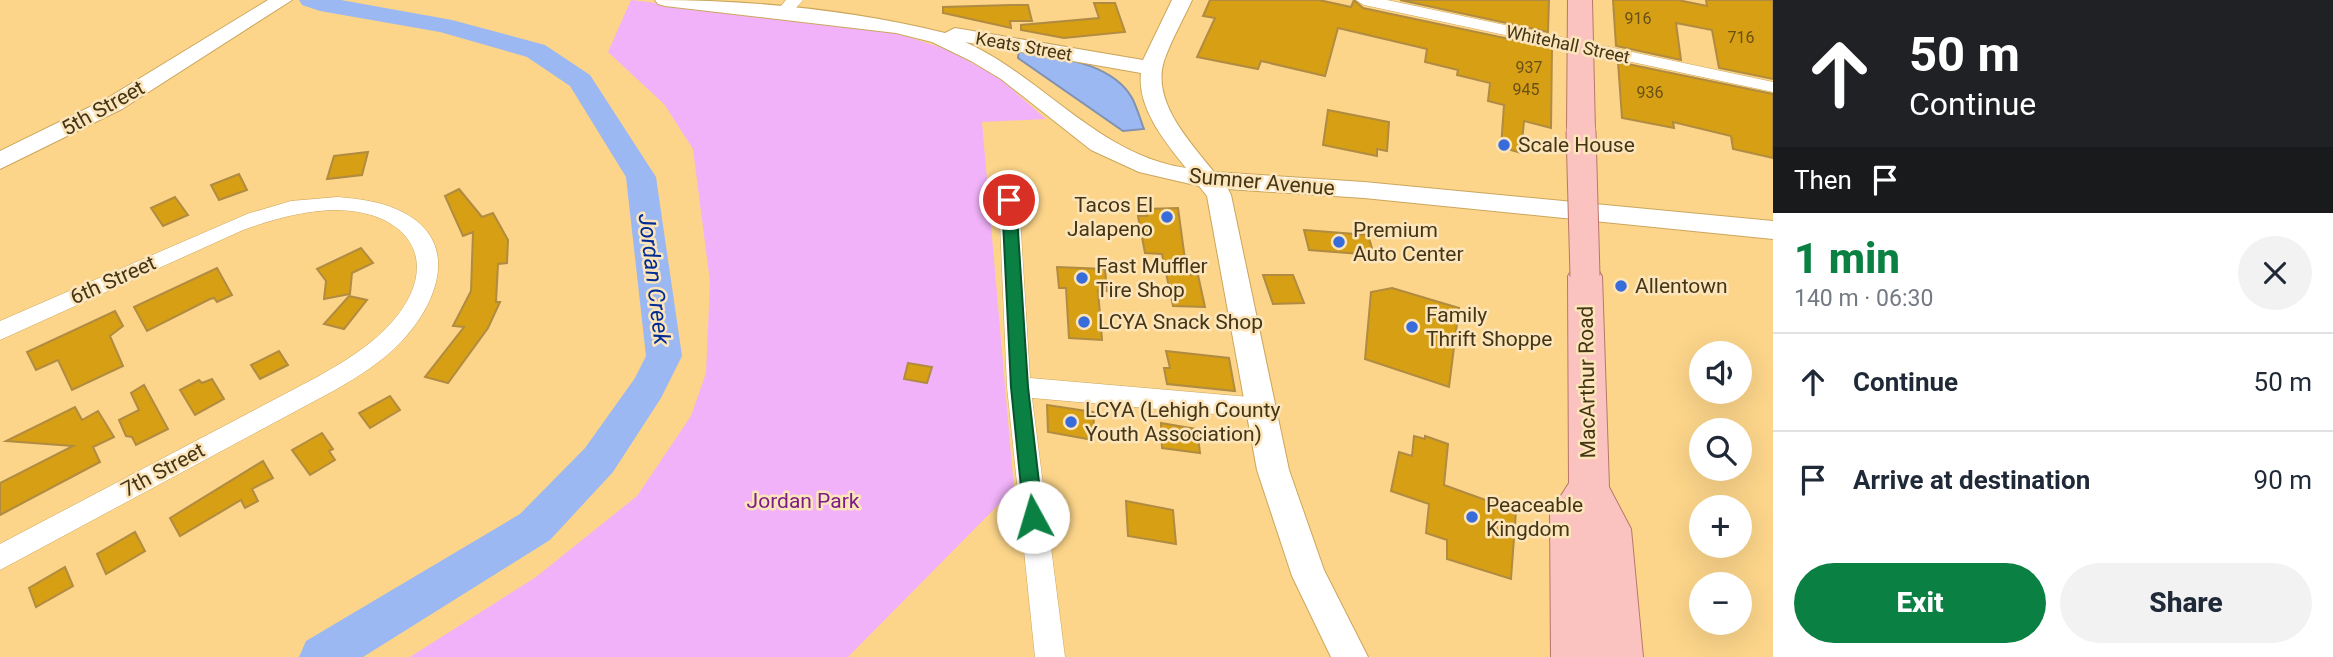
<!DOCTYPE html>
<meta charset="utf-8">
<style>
body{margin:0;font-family:Roboto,sans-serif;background:#f2f2f3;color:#1f2937;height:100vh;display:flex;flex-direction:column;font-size:26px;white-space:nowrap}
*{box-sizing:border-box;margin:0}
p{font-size:23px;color:#747a83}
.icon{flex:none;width:38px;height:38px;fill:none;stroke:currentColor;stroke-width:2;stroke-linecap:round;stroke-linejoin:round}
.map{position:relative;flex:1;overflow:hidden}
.panel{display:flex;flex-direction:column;background:#fff;width:560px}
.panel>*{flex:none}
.top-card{background:#202124;color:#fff;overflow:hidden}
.buttons{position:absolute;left:1689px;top:341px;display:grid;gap:14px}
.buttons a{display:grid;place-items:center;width:63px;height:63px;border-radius:50%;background:#fff;box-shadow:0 7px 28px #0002;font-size:35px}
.pin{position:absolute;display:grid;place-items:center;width:60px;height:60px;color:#fff;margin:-30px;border:4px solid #fff;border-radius:50%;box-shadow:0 2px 7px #0007}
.me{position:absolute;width:77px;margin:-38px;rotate:354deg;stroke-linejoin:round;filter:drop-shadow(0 0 5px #0008)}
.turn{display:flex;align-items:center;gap:24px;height:147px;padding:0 21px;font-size:32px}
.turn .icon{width:91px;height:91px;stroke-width:2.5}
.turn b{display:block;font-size:49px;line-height:60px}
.then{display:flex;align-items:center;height:66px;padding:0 21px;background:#0003;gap:14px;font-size:26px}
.round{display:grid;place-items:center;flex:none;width:74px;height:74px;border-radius:37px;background:#f2f2f3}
.overview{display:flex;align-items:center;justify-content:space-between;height:119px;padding:0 21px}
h1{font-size:42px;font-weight:800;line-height:52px;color:#0b8043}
.action{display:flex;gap:14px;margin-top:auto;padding:14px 21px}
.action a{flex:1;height:80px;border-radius:42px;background:#0b8043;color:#fff;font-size:28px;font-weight:800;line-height:80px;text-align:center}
.action a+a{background:#f2f2f3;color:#1f2937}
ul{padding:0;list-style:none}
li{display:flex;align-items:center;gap:21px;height:98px;padding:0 21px;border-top:2px solid #e0e1e3}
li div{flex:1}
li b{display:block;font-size:26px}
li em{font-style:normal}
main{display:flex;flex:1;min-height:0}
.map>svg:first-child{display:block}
.green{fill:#f2b2f9}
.water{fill:#9bb8f2;stroke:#8191b0;stroke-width:2}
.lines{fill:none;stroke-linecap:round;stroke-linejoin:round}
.river{fill:#9bb8f2;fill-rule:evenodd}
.building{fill:#d69f14;stroke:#b08b41;stroke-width:2}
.minor-casing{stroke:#cba65c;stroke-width:1}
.tertiary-casing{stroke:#cba65c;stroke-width:2}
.primary-casing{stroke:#b87769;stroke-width:2}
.minor{fill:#fff;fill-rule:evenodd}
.tertiary{fill:#fff;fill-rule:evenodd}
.primary{fill:#fac3c0;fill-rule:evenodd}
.primary-bridge-casing{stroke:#b87769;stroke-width:31;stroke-linecap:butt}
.primary-bridge{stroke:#fac3c0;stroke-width:29}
.route{fill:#0b8043;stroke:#07532c;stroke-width:2}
.poi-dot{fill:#386cdb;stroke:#fce5ba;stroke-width:2.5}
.labels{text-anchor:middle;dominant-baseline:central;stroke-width:5;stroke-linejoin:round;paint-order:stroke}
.far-number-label{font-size:16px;fill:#685016}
.far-street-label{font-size:18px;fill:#443516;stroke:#fce5ba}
.street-label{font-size:21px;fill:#443516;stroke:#fce5ba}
.poi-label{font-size:21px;fill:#443516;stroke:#fce5ba;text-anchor:start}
.park-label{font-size:21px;fill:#7c1d87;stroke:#fce5ba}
.water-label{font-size:23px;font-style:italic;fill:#012c96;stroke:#fce5ba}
</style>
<main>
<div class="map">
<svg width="1773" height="657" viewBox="0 0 1773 657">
<rect width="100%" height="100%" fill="#fcd58a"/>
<path class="green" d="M631,0L886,30L946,49L998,77L1046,119L982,122L1014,489L848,657H410L536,577L637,496L691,416L706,373L710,282L693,149L664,104L608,52Z"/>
<path class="water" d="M1019,50C1055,57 1112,62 1132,98C1137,107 1140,119 1144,129L1123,131L1018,58Z"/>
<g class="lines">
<path class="river" d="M299,0H341L452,20L545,45L590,75L656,177L682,356L661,398L613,472L550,540L363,657H299L306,641L520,514L585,448L635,378L646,356L626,177L570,86L527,57L440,32L320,11L302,5Z"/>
</g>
<path class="building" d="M1210,0H1319L1351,7L1354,0L1363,8L1552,48L1551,128L1524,121L1521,153L1501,147L1504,105L1488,101L1490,83L1457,75L1458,70L1425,62L1427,49L1338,28L1325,76L1261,61L1258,69L1197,57L1215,18L1203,16Z
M1400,0H1549L1548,32Z
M1613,0H1678L1707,6L1706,0H1773V79L1719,68L1712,30L1676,23L1681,60L1616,46Z
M1094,3H1115L1125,32L1064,38L1021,30V25L1099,18Z
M1011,5H1028L1032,21H1010L1011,28L943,13V7Z
M1618,62L1773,94V158L1733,149L1731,136L1673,122L1674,128L1622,118Z
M1328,110L1389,122L1387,151L1377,149V156L1323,145Z
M368,152L362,175L327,179L334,156Z
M239,174L247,190L219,200L211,185Z
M459,189L482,217L493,213L508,240L507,263L498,264L496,302H500L488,328L448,383L425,377L464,327L453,326L471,291L473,232L463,236L445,196Z
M175,197L188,215L163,226L151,208Z
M1178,208L1187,274L1198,275L1205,307L1173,306L1162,254L1145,253L1138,216H1147L1145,209Z
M1304,230L1368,235L1374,255L1309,250Z
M361,248L373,263L352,273L350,294L324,299L326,281L317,269Z
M1057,267L1105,269L1107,291L1098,290L1102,340L1069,338L1066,288H1059Z
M217,268L232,295L217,302L214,298L210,299L147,331L134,307Z
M1263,275H1293L1304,303L1273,304Z
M1392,288L1459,308L1449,387L1365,359L1371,292Z
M349,296L367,300L344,329L324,324Z
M115,311L123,326L110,336L123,366L72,390L58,360L36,370L27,352Z
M279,351L288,365L260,379L251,365Z
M1166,351L1229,358L1235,391L1167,384L1164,368H1170Z
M908,363L932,367L927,383L904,379Z
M212,379L224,399L195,415L180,390L199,380L202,383Z
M144,385L168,429L136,445L132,437L126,436L119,420L139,410L131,393Z
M390,396L400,410L370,428L359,413Z
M1047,405L1094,412L1093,440L1048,432Z
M75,407L82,420L98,411L114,437L93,447L100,462L0,515V483L73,446L6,441Z
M1161,423L1197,429L1200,453L1162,448Z
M322,433L333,449L329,451L335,460L310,475L292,450Z
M1414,436L1425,439V436L1448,444L1444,485L1516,511L1511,579L1447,559V540L1426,533L1429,504L1391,491L1399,452L1412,456Z
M263,461L273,478L252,489L258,501L245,508L241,500L180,536L170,518Z
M1126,501L1173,510L1176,544L1128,536Z
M135,532L145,551L106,574L97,554Z
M65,567L73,586L36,607L29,588Z"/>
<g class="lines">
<g class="minor-casing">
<path id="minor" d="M786,0H803L788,17H776L774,14Z
M1356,0H1387L1773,82V92L1364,5Z
M1009,193L1016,195L1019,200L1030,378L1261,398L1270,401L1273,408L1270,415L1261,418L1032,398L1065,657H1035L1007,387L999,200L1002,195Z
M338,197C358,199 378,201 396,209C462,237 440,301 401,342C382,362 359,376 335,390L0,570V544L319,376C345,361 372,345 392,322C443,264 411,212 338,210C305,210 274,219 243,230L0,340V321L247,214L291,201Z"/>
</g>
<g class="tertiary-casing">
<path id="tertiary" d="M268,0H292L122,109L0,169V151L106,99Z
M655,0C751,0 852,10 945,33L955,28L1143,60L1172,0H1192C1183,20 1171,40 1164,61C1151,102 1191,143 1214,172L1364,182L1773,221V239L1364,198L1228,189L1231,195L1289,470L1324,570L1368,657H1331L1292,576L1257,470L1207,196L1199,186L1139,172L1091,150L1001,79L971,61L932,42L896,33L665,6L658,4ZM965,42L1141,73C1137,108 1165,142 1186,168C1098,155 1043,77 965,42Z"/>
</g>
<g class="primary-casing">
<path id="primary" d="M1568,0H1592L1595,131L1591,137L1581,140L1571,137L1567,131Z
M1585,264L1597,268L1602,276L1609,487L1631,529L1643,657H1597L1595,614L1597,657H1551L1550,513L1569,483L1568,276L1573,268Z"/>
</g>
<use href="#minor" class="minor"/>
<use href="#tertiary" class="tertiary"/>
<use href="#primary" class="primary"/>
<g class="primary-bridge-casing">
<path id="primary-bridge" d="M1581,131L1585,276"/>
</g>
<use href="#primary-bridge" class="primary-bridge"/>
</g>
<path class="route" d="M1009,195L1016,200L1028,387L1043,517L1040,523L1033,525L1027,523L1024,517L1011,387L1002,200Z"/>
<g class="poi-dot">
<circle cx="1504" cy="145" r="7"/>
<circle cx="1167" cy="217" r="7"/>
<circle cx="1339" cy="242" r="7"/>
<circle cx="1082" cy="278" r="7"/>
<circle cx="1621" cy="286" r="7"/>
<circle cx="1084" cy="322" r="7"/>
<circle cx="1412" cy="327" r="7"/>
<circle cx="1071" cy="422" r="7"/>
<circle cx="1472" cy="517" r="7"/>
</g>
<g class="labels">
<g class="far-number-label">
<text x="1638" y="18">916</text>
<text x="1741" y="37">716</text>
<text x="1529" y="67">937</text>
<text x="1526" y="89">945</text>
<text x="1650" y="92">936</text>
</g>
<g class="far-street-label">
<text transform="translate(1568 44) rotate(12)">Whitehall Street</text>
<text transform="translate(1024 46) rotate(10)">Keats Street</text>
</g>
<g class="street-label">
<text transform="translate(103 108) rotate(-29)">5th Street</text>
<text transform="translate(1262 182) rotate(5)">Sumner Avenue</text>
<text transform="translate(113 280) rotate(-24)">6th Street</text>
<text transform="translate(1587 382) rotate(-91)">MacArthur Road</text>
<text transform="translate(163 470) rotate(-28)">7th Street</text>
</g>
<g class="poi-label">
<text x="1518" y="145">Scale House</text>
<text x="1153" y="205" text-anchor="end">Tacos El<tspan x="1153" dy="24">Jalapeno</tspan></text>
<text x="1353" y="230">Premium<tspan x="1353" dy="24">Auto Center</tspan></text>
<text x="1096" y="266">Fast Muffler<tspan x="1096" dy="24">Tire Shop</tspan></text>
<text x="1635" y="286">Allentown</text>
<text x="1426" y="315">Family<tspan x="1426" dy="24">Thrift Shoppe</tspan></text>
<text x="1098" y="322">LCYA Snack Shop</text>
<text x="1085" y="410">LCYA (Lehigh County<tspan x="1085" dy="24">Youth Association)</tspan></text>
<text x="1486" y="505">Peaceable<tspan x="1486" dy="24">Kingdom</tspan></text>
</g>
<g class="park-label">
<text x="803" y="501">Jordan Park</text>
</g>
<g class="water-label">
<text transform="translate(654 279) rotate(83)">Jordan Creek</text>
</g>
</g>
</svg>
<div class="buttons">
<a><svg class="icon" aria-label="sound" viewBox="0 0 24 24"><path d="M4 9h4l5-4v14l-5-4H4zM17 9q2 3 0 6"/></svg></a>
<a><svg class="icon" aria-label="search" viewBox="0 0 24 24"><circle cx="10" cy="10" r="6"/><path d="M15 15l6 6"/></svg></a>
<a>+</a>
<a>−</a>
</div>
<div class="pin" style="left:1009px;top:200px;background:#d93025"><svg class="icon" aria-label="arrive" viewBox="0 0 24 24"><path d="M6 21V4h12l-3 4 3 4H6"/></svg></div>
<svg class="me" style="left:1033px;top:517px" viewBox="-20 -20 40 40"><circle r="19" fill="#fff"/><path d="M0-13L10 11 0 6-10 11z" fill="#0b8043"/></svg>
</div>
<section class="panel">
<div class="top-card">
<div class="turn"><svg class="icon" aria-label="ahead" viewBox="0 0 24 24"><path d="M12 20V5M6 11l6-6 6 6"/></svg><div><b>50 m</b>Continue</div></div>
<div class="then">Then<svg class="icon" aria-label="arrive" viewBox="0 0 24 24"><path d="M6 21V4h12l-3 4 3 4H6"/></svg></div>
</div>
<div class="overview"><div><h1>1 min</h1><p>140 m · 06:30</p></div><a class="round"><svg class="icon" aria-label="close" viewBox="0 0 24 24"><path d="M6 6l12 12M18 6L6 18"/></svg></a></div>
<ul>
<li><svg class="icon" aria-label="ahead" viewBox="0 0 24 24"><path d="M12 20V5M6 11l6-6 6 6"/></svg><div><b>Continue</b></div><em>50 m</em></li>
<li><svg class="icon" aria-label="arrive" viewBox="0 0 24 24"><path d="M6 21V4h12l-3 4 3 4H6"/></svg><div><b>Arrive at destination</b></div><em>90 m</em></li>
</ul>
<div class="action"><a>Exit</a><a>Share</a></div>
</section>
</main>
